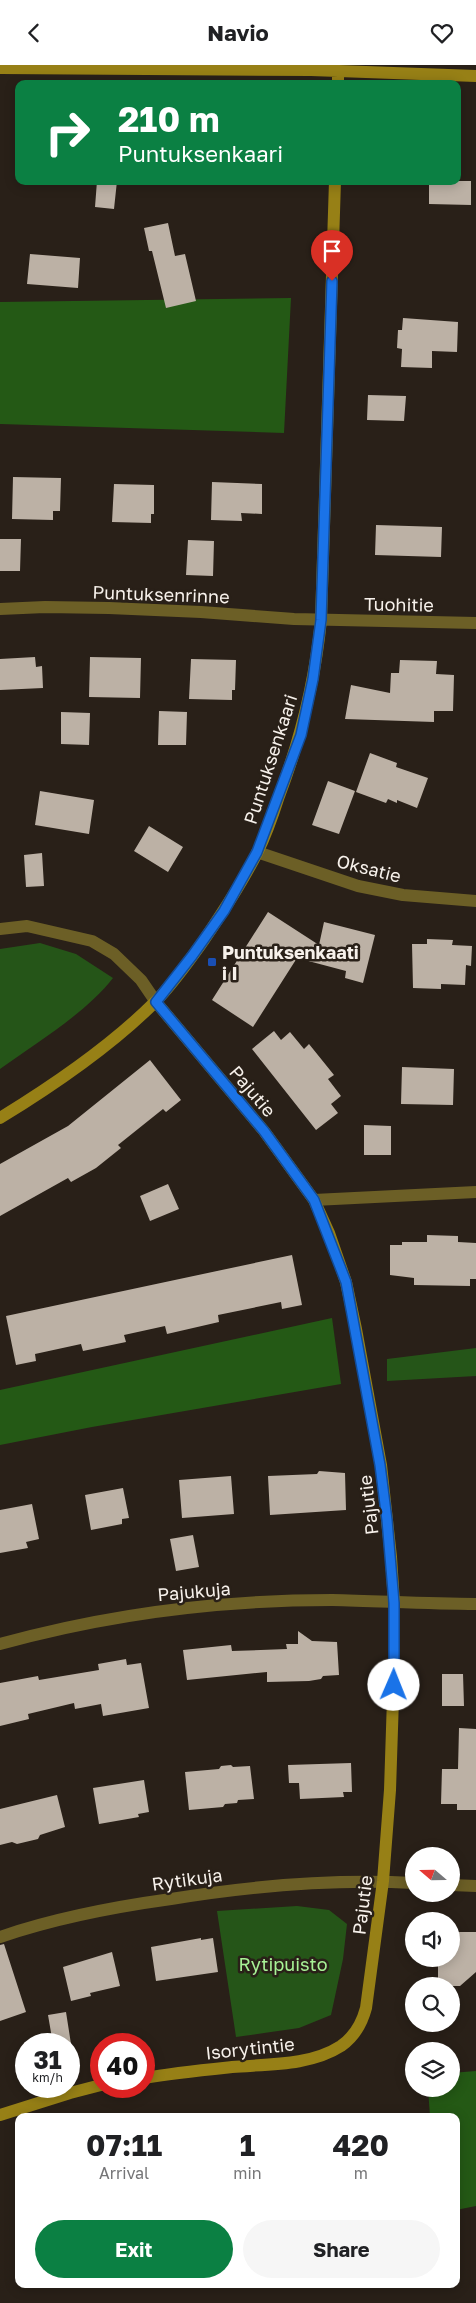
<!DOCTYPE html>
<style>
body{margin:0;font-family:"Golos Text",sans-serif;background:#f6f6f6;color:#202124;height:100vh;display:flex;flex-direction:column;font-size:19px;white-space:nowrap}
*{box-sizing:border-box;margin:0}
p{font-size:16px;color:#757577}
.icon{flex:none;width:28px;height:28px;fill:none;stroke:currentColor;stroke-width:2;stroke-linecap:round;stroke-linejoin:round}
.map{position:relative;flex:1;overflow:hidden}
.panel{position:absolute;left:15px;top:2048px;width:445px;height:175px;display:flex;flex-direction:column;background:#fff;border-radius:10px;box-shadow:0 2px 12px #0003}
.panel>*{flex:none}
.top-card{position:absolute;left:15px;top:15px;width:446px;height:105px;border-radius:10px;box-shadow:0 2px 12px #0003;background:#0b8043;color:#fff;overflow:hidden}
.needle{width:32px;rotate:290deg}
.controls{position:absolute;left:405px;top:1782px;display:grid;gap:10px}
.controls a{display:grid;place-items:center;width:55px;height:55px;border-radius:50%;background:#fff;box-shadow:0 2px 12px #0003;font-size:25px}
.speed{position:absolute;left:15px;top:1968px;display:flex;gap:10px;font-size:25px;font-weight:700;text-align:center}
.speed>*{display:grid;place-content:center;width:65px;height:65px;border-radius:50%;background:#fff;box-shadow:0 2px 12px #0003;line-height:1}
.speed small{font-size:12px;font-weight:400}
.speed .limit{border:8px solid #d22;background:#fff;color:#111}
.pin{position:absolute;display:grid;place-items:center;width:42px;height:42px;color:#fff;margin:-51px -21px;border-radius:50% 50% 50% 0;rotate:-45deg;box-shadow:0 0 5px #0007}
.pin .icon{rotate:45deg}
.me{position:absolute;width:55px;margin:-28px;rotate:1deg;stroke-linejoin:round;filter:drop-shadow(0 0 4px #0008)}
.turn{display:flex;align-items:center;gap:18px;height:105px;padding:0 20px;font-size:22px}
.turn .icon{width:65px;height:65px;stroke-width:2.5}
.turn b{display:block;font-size:35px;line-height:42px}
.eta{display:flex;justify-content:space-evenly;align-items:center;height:85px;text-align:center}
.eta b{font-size:30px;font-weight:700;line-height:35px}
.primary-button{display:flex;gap:10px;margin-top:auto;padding:10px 20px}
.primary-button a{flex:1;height:58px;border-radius:30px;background:#0b8043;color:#fff;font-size:20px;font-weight:700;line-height:58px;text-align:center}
.primary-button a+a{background:#f6f6f6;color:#202124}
header{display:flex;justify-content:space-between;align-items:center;height:65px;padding:0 20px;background:#fff;font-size:22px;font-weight:700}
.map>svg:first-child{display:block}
.green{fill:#255518}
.forest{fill:#245915}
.building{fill:#bcb1a5}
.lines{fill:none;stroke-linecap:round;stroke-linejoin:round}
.street{stroke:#6c5f26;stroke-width:12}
.secondary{stroke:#978016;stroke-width:12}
.route-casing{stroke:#114b97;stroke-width:12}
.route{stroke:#1a73e8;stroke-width:9}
.transit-dot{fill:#1a4fb4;stroke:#292018;stroke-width:2}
.labels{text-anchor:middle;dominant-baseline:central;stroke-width:5;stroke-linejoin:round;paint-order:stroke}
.street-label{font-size:18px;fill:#f7f1eb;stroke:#292018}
.poi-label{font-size:18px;font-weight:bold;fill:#f7f1eb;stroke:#292018;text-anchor:start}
.park-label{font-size:18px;fill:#a8f296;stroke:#292018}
</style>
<header><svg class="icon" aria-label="back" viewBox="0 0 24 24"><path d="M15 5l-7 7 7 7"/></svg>Navio<svg class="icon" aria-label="heart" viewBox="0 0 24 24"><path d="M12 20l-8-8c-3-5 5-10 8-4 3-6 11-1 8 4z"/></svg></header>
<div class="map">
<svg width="476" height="2238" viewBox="0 0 476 2238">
<rect width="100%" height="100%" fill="#292018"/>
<path class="green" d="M40,878L76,889L113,913C86,948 36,978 0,1004V884Z
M476,1283V1311L387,1316V1294Z
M297,1841L329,1845L347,1859L343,1894L331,1950L299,1963L236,1972L217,1846Z"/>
<path class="forest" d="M291,233L284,368L0,359V237Z
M332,1253L341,1319L92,1362L0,1380V1325Z
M476,2006V2141L456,2145V2051H430L428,2024H451V2008Z"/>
<path class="building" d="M97,116H117L114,144L95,142Z
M429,116H471V140L429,139Z
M168,158L175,191L185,189L196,236L166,243L152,186H149L144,163Z
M30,189L80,193L78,223L27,219Z
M403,253L458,257L457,287L432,286V303L401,302L402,284L397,283L398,265H402Z
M368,330L406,331L404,356L367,355Z
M13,412L61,413L60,446H53V455L12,454Z
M212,417L262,419V449L241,448L242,456L211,455Z
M114,419L154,420V449H151V458L112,457Z
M376,460L442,462L441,492L375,490Z
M0,474H21L20,506H0Z
M188,475L214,476L213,511L186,510Z
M35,592L36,602L42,601L43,623L0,625V594Z
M90,592L141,593L140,633L89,632Z
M191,594L236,595L235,625H232V635L189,634Z
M400,595L437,596L436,609L454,610L453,646H434V657L345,654L351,620L390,628L391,608H399Z
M159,646L187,647L186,680H158Z
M61,647L90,648L89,680L61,679Z
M370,688L397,698L396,702L428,713L417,743L397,735V738L388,734L386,738L356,727Z
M328,716L355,726L339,769L312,760Z
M40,726L94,735L89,769L35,760Z
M149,761L183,782L168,807L134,786Z
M42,788L44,821L26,822L24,790Z
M268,847L319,880L324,857L375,870L363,918L345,913L346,906L297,893L253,962L212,935Z
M427,874L453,875L452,880L472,881L471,901L466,900L465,920L441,919V924L413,923L412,879H427Z
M274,966L281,975L290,967L304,984L309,979L334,1010L328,1014L341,1031L331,1039L338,1048L316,1065L252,984Z
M150,995L181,1035L166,1047L163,1044L118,1080L121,1083L96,1103L71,1117L68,1113L0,1151V1099L68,1061Z
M402,1002L454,1004L453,1040L401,1039Z
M364,1060L391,1061V1090H364Z
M168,1119L179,1144L150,1156L140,1131Z
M427,1170L458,1171V1177L476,1178V1214H470V1221L414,1220V1213L390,1210V1180H402V1177H427Z
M292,1190L302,1240L282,1244L281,1237L218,1250L219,1257L167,1269L165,1261L124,1270L126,1277L83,1286L81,1279L35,1289L36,1296L16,1300L6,1251Z
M319,1406L345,1408L346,1445L270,1450L268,1411L317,1409Z
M231,1411L234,1449L182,1453L179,1415Z
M123,1423L129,1453L122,1454V1459L91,1465L85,1430Z
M32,1439L39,1474L26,1477L28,1483L0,1488V1445Z
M193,1470L199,1502L176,1506L170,1474Z
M298,1566L312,1576L337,1577L339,1610L323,1611L321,1614L309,1616L267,1617V1607L187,1615L183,1585L231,1580L232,1586L287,1584L286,1579H298Z
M126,1594L127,1600L141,1598L149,1643L103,1651L101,1639L75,1644L74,1638L28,1649L29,1654L0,1661V1618L38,1611L39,1615L99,1605L98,1599Z
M442,1609H463L464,1641H442Z
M459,1663L476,1664V1745H457V1739H441L442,1704H458Z
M351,1698L352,1727H343L344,1732L300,1734L299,1718H289L288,1700Z
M231,1700L233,1702L250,1701L254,1734L238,1735L237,1738L225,1739L223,1742L189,1745L185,1707L219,1704L221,1701Z
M144,1715L149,1747L138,1749L139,1752L99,1759L93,1723Z
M57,1730L65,1762L40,1770L38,1774L17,1779L12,1777L0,1780V1744Z
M451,1867H476V1907L460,1921H438V1894H451Z
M201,1873V1875L213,1873L218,1907L156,1916L151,1882Z
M4,1879L26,1947L0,1956V1880Z
M112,1887L120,1921L90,1928L91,1931L71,1936L63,1902Z
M66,1947L71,1979H53L48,1950Z"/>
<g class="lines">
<path class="street" d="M0,544L45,542L109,543L201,547L294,554L476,558
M257,787L358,821L403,830L476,836
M0,864L27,861L92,876L114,889L141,915L156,937
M314,1135L476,1127
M0,1579C108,1549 220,1535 332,1535C380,1536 428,1539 476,1539
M451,1820L476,1821
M0,1872C55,1853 113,1842 171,1834C250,1821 333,1814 414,1818"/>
<path class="secondary" d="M0,3L311,5L476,11
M338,19V6
M0,1053C54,1020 110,982 155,937C173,919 189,896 204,875C223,847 242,818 257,788C266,770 273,750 279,731C301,673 315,616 321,555L335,116
M144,2013C173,2008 203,2005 232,2002C268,1999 310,2001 341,1981C354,1972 362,1958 366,1943L383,1816L390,1725L394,1603V1538L391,1492L381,1400L356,1264L346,1217L329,1168L314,1135L264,1066L156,937
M0,2050L70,2028L101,2020"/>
</g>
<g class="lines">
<g class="route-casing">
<path id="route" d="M332,216L321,555L313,614L301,670L257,787L224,846L192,891L156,937L264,1066L314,1135L346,1217L380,1400L387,1455L394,1538V1620"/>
</g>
<use href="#route" class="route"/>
</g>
<rect class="transit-dot" x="207" y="892" width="10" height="10" rx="2.5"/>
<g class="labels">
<g class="street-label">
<text transform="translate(161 529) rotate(2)">Puntuksenrinne</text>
<text transform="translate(399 539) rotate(1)">Tuohitie</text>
<text transform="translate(270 694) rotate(-72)">Puntuksenkaari</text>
<text transform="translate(369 803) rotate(14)">Oksatie</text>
<text transform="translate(253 1026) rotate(50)">Pajutie</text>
<text transform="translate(368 1440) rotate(-97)">Pajutie</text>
<text transform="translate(194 1526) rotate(-5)">Pajukuja</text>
<text transform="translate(187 1814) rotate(-8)">Rytikuja</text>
<text transform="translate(362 1840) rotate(-83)">Pajutie</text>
<text transform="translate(250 1983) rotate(-6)">Isorytintie</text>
</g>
<g class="poi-label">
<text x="222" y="887">Puntuksenkaati<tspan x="222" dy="21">i I</tspan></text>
</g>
<g class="park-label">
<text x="283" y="1899">Rytipuisto</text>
</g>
</g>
</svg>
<div class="controls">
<a><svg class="needle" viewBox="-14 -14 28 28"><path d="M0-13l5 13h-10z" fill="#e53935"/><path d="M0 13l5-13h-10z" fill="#757577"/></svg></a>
<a><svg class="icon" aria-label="sound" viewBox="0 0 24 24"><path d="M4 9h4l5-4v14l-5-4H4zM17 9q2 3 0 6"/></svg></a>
<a><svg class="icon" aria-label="search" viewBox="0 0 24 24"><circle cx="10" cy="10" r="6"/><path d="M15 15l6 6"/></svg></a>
<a><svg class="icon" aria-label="layers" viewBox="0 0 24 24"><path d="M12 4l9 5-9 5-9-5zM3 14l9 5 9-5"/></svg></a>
</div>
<div class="speed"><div>31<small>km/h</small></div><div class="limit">40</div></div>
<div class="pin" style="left:332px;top:216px;background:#d93025"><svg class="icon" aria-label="arrive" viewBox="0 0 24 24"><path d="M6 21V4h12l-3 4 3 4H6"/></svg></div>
<svg class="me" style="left:394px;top:1620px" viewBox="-20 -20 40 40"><circle r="19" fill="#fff"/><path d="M0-13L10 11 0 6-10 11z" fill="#1a73e8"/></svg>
<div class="top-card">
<div class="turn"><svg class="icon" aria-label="right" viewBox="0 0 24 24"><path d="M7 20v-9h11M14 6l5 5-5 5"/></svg><div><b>210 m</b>Puntuksenkaari</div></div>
</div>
<section class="panel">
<div class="eta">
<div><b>07:11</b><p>Arrival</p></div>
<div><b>1</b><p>min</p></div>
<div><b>420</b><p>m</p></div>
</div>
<div class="primary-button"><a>Exit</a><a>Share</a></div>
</section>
</div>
